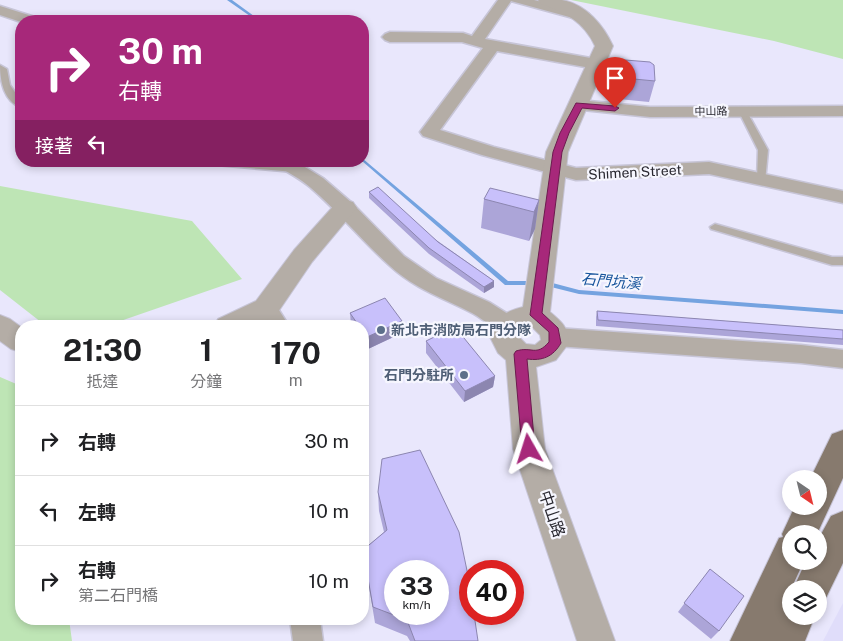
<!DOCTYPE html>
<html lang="zh-TW">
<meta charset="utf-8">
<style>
body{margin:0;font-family:"Public Sans","Noto Sans TC",sans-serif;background:#f6f6f6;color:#202124;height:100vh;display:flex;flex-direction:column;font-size:19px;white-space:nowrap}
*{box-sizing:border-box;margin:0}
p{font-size:16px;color:#757577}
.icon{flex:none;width:28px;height:28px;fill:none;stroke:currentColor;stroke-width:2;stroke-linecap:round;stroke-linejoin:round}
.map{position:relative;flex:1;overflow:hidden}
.panel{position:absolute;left:15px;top:320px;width:354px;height:305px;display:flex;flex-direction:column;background:#fff;border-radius:20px;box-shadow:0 2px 8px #0003}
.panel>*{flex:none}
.top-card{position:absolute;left:15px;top:15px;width:354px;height:152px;border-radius:20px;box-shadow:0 2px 8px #0003;background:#a7287a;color:#fff;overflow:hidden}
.needle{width:32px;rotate:145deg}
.tools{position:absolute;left:782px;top:470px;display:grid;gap:10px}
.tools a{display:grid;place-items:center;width:45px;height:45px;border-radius:50%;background:#fff;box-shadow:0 2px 8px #0003;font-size:25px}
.speed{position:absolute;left:384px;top:560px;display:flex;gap:10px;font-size:25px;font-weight:700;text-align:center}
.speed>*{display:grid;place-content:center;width:65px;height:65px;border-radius:50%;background:#fff;box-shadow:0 2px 8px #0003;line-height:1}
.speed small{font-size:12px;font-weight:400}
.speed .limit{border:8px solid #d22;background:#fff;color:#111}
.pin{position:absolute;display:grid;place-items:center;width:42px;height:42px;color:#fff;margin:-51px -21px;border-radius:50% 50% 50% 0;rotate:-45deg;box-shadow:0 0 5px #0007}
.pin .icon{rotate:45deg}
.me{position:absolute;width:55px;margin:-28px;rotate:354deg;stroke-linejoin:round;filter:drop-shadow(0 0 4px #0008)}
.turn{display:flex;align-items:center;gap:18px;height:105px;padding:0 20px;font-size:22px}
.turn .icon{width:65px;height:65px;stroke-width:2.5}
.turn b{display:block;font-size:35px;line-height:42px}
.then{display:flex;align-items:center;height:48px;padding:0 20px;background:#0003;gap:10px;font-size:19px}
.eta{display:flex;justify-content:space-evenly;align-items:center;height:85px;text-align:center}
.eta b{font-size:30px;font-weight:700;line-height:35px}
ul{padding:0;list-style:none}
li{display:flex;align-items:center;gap:15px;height:70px;padding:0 20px;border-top:1px solid #e0e0e0}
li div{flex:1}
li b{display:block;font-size:19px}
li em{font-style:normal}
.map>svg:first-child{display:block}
.built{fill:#e0ddfa}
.green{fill:#bee5b5}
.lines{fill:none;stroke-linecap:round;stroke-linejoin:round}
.stream{fill:#74a3e0;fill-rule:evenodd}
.service-casing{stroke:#c7c5d7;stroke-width:3}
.minor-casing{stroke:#c7c5d7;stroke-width:3}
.tertiary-casing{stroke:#c7c5d7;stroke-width:2}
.primary-casing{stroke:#c7c5d7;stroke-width:2}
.service{fill:#b4ada6;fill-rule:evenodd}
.minor{fill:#b4ada6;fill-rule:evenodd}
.tertiary{fill:#b4ada6;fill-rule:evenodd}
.primary{fill:#877a6e;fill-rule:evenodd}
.wall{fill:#aca5d8}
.shaded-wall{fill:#8c86b0}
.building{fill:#c8c0fb;stroke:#8c86b0;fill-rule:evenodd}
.route{fill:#a7287a;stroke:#6d1a4f}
.service-dot{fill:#5c6f8a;stroke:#f6f6fe;stroke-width:2}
.labels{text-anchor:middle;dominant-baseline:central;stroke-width:4.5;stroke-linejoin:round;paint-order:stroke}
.far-street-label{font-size:11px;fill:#2a2931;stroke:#f6f6fe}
.street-label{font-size:14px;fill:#2a2931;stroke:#f6f6fe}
.service-label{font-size:14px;font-weight:bold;fill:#4e5e75;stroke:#f6f6fe;text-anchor:start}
.water-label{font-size:15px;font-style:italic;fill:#15539b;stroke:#f6f6fe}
.near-street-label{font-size:16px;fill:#2a2931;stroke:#f6f6fe}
</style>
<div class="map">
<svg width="843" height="641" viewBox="0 0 843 641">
<rect width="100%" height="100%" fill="#e9e7fc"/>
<path class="built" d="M843,603V641H823Z"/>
<path class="green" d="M571,0H843V59L774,41Z
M0,186L192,221L242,279L106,326H46L0,290Z
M0,377L21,386V619H69L72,641H0Z"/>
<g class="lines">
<path class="stream" d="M227,0H232L261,21H257Z
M362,158L508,281H537L538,283L537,285H505L362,161Z
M543,281H545L579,290L843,310V314L579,294L543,285L542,283Z"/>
<g class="service-casing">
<path id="service" d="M0,65L7,69L10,85L21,101V107C4,102 0,81 0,65Z
M742,107L746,110L768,150L765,182H759L757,180L758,150L738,110Z
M201,161H239L294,166L299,169L294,172L205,164Z
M715,224L832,257H843V265H832L711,229L710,227Z"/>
</g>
<g class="minor-casing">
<path id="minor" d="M498,0H534L589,14L591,17L589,20L584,21L511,1L485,39L596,59L602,61L604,64L602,67L596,69L497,51L440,130L494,147L576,168L709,162L843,191V203L709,174L576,180L482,155L423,136L420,132L483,48L462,42H390L385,40L382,37L385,34L390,32L463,33L472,36Z
M0,6L38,18L40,21L21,22L0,15Z
M579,100L650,107L843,106V116L650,117L573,109L571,105L573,101Z
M273,161H295L323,178L352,203L404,256L436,278L489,302L516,319L519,325L516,331C499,336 487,321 472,313C443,298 415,289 390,266C362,241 339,212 311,188C301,179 287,172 276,165Z
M266,300L274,302L289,326H266L255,308L258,302Z
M556,328L801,345L843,350V368L801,363L556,346L548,343L545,337L548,331Z
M290,619H320L323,641H293Z"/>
</g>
<g class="tertiary-casing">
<path id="tertiary" d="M538,0C546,0 555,0 562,0C586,4 604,26 613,46L568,152L550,312C562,322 568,327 569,343L556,360L536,367L545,449L615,641H577L513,449L506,360L498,353L490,337C493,318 506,311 523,307L546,152L595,46C584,22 565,12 541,4ZM531,326L540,335L541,340L535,345L526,344L519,337C519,329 524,328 531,326Z
M345,200L353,202L357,208L312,262L276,315L253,326H214L218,319L256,301L294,250L337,202Z
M0,315L10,319L21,327V352L11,349L0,341Z"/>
</g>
<g class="primary-casing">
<path id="primary" d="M843,430V478L817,534H791V561H804L785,602L791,600V616H815L805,641H730L779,538L783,537L782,534L795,506H819V479H810L832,434Z
M843,511V563L824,602L819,604V589H793L806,561H819V538L831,516Z"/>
</g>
<use href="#service" class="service"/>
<use href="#minor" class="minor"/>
<use href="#tertiary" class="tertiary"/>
<use href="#primary" class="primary"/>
</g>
<path class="wall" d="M613,59L655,81L649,102L608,98L609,80Z
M369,192L494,281V287L484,293L429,254L369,198Z
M484,199L539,200L535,229L529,241L481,228Z
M597,311L843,330V345L596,326V317Z
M350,313L402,333L368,349L362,341V326H352L351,325Z
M426,341L495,376L493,387L464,402L426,353Z
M378,492L478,641H410L407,636L375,623L363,550L384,532L379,511Z
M710,569L719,631L711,639L678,612Z"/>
<path class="shaded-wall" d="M539,200L535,229L529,241L534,212Z
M494,281V287L484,293V287Z
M402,321V333L368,349L367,337Z
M495,376L493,387L464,402L465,391Z"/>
<path class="building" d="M613,59L650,62L654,65L655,81L613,77Z
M378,187L438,242L494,281L484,287L429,248L369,192Z
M490,188L539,200L534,212L484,199Z
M385,298L402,321L367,337L362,331V326H359L350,313Z
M597,311L843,330V339L598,320Z
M455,327L495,376L465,391L426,341Z
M420,450L459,532L470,585V614H474L478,641H415L407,620L373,607L363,550L387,530L378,492L382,459ZM395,571H438V614H395Z
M710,569L744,596L719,631L684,603Z"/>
<path class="route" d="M576,103L615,106L619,108L615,111L582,108L569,133L562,152L542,313L558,328L561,343C553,357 542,361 527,359L535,449L533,453L529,455L524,453L522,449L514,354L516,351C532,346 536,357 549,342V332L530,315L553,152L560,133Z"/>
<g class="service-dot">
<circle cx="381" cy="330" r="5"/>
<circle cx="464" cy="375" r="5"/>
</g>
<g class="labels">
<g class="far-street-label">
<text transform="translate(711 111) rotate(-1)">中山路</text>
</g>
<g class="street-label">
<text transform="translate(635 172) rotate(-3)">Shimen Street</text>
</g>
<g class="service-label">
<text x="391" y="330">新北市消防局石門分隊</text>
<text x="454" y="375" text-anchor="end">石門分駐所</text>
</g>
<g class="water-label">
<text transform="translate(611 281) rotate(5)">石門坑溪</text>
</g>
<g class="near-street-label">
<text transform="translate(552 514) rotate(71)">中山路</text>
</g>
</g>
</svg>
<div class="tools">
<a><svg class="needle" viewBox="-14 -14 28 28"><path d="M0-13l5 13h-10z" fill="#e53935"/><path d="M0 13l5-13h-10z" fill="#757577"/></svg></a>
<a><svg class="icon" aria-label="search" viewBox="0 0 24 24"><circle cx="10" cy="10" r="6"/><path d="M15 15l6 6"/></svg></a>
<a><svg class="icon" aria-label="layers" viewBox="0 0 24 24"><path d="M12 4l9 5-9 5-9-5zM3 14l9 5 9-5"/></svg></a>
</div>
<div class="speed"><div>33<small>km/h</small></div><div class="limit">40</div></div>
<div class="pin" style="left:615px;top:108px;background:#d93025"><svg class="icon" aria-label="arrive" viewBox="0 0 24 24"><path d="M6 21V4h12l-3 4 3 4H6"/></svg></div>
<svg class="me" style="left:529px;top:449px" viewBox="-20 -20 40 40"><path d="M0-17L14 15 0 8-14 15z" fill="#a7287a" stroke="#fff" stroke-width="4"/></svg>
<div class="top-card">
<div class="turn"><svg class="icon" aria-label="right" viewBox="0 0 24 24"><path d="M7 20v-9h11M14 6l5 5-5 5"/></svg><div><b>30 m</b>右轉</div></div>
<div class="then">接著<svg class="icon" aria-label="left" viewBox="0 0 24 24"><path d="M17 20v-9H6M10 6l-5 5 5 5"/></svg></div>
</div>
<section class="panel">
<div class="eta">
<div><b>21:30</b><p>抵達</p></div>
<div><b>1</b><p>分鐘</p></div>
<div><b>170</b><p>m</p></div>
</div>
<ul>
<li><svg class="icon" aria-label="right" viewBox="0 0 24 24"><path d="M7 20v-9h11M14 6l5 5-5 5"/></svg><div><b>右轉</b></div><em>30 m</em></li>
<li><svg class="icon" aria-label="left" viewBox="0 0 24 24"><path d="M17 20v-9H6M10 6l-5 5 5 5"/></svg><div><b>左轉</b></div><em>10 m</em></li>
<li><svg class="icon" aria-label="right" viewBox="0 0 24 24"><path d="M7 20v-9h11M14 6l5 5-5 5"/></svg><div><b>右轉</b><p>第二石門橋</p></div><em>10 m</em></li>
</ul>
</section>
</div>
